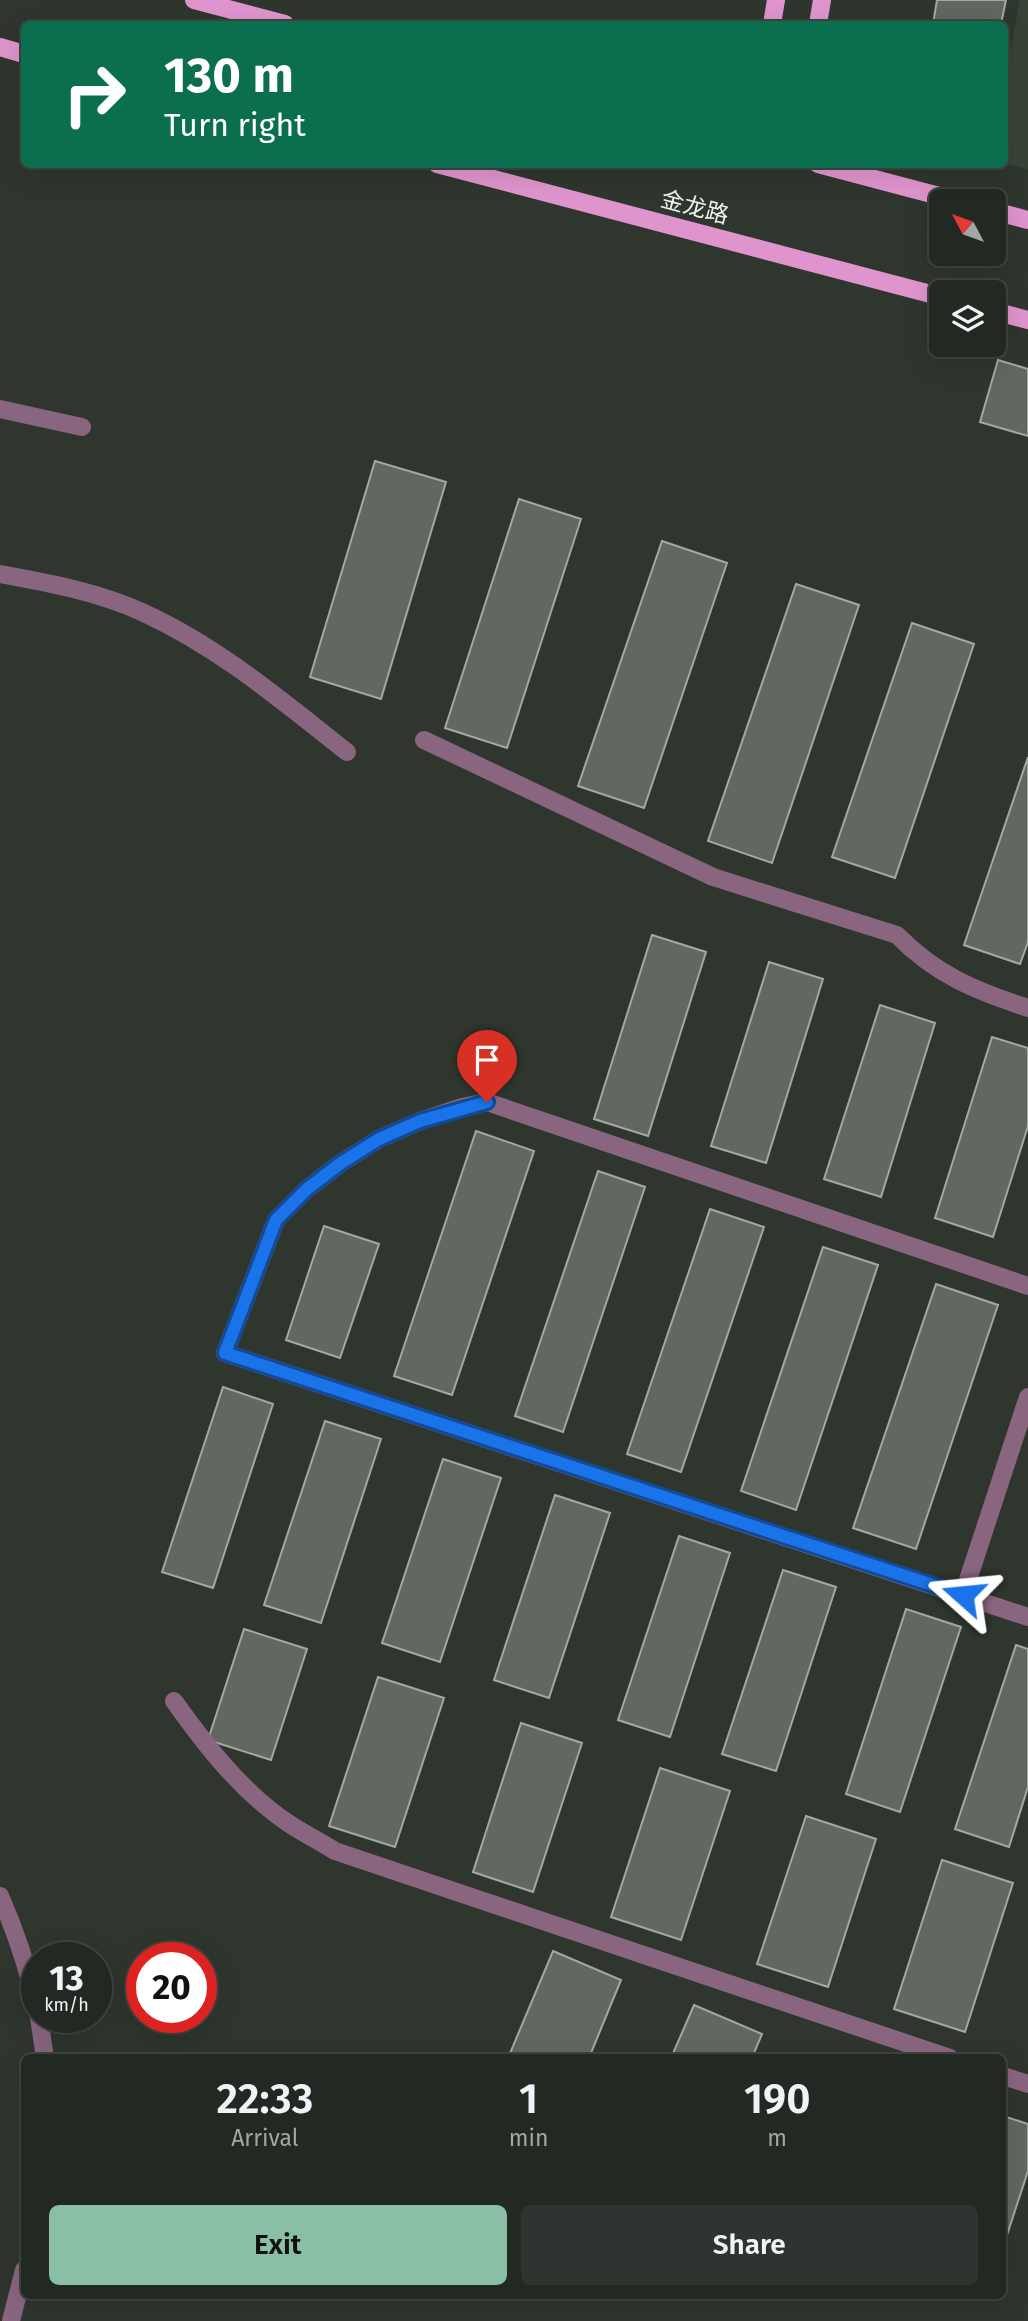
<!DOCTYPE html>
<meta charset="utf-8">
<style>
body{margin:0;font-family:"Fira Sans","Noto Sans SC",sans-serif;background:#2e342f;color:#f1f3f6;height:100vh;display:flex;flex-direction:column;font-size:26px;white-space:nowrap}
*{box-sizing:border-box;margin:0}
p{font-size:23px;color:#a2a6a5}
.icon{flex:none;width:38px;height:38px;fill:none;stroke:currentColor;stroke-width:2;stroke-linecap:round;stroke-linejoin:round}
.map{position:relative;flex:1;overflow:hidden}
.sheet{position:absolute;left:21px;top:2054px;width:985px;height:245px;display:flex;flex-direction:column;background:#222822;border-radius:10px;box-shadow:0 7px 28px #0002,0 0 0 2px #3f4440}
.sheet>*{flex:none}
.guide{position:absolute;left:21px;top:21px;width:987px;height:147px;border-radius:10px;box-shadow:0 7px 28px #0002,0 0 0 2px #3f4440;background:#0b6e4f;color:#fff;overflow:hidden}
.needle{width:46px;rotate:311deg}
.buttons{position:absolute;left:929px;top:189px;display:grid;gap:14px}
.buttons a{display:grid;place-items:center;width:77px;height:77px;border-radius:10px;background:#222822;box-shadow:0 7px 28px #0002,0 0 0 2px #3f4440;font-size:35px}
.speed{position:absolute;left:21px;top:1942px;display:flex;gap:14px;font-size:35px;font-weight:700;text-align:center}
.speed>*{display:grid;place-content:center;width:91px;height:91px;border-radius:50%;background:#222822;box-shadow:0 7px 28px #0002,0 0 0 2px #3f4440;line-height:1}
.speed small{font-size:18px;font-weight:400}
.speed .limit{border:10px solid #d22;background:#fff;color:#111}
.pin{position:absolute;display:grid;place-items:center;width:60px;height:60px;color:#fff;margin:-72px -30px;border-radius:50% 50% 50% 0;rotate:-45deg;box-shadow:0 0 7px #0007}
.pin .icon{rotate:45deg}
.me{position:absolute;width:77px;margin:-38px;rotate:288deg;stroke-linejoin:round;filter:drop-shadow(0 0 5px #0008)}
.turn{display:flex;align-items:center;gap:24px;height:147px;padding:0 28px;font-size:32px}
.turn .icon{width:91px;height:91px;stroke-width:2.5}
.turn b{display:block;font-size:49px;line-height:60px}
.eta{display:flex;justify-content:space-evenly;align-items:center;height:119px;text-align:center}
.eta b{font-size:42px;font-weight:600;line-height:49px}
.action{display:flex;gap:14px;margin-top:auto;padding:14px 28px}
.action a{flex:1;height:80px;border-radius:10px;background:#8abfa5;color:#111;font-size:28px;font-weight:600;line-height:80px;text-align:center}
.action a+a{background:#2e342f;color:#f1f3f6}
.map>svg:first-child{display:block}
.built{fill:#384337}
.building{fill:#606860;stroke:#a1a9a0;stroke-width:2}
.lines{fill:none;stroke-linecap:round;stroke-linejoin:round}
.minor{stroke:#8a6580;stroke-width:18}
.major{stroke:#df94cd;stroke-width:18}
.route-casing{stroke:#114b97;stroke-width:18}
.route{stroke:#1a73e8;stroke-width:12}
.labels{text-anchor:middle;dominant-baseline:central;stroke-width:5;stroke-linejoin:round;paint-order:stroke}
.street-label{font-size:23px;fill:#f0f4f0;stroke:#2e362e}
</style>
<div class="map">
<svg width="1028" height="2321" viewBox="0 0 1028 2321">
<rect width="100%" height="100%" fill="#2e362e"/>
<path class="built" d="M1020,0H1028V169L1004,163L1005,78Z"/>
<path class="building" d="M937,0H1006L1001,24H933Z
M998,360L1028,369V436L980,422Z
M375,461L446,482L381,699L310,677Z
M519,499L581,519L507,748L445,728Z
M662,541L727,563L644,808L578,786Z
M796,584L859,605L772,863L708,841Z
M912,623L974,644L895,878L832,857Z
M1028,757V942L1020,964L964,945Z
M652,935L706,952L648,1136L594,1119Z
M769,962L823,979L766,1163L711,1146Z
M880,1005L935,1023L881,1197L824,1179Z
M992,1037L1028,1048V1126L993,1237L935,1218Z
M476,1131L534,1151L452,1395L394,1376Z
M598,1171L645,1187L563,1432L515,1416Z
M710,1209L764,1227L681,1472L627,1454Z
M324,1226L379,1244L340,1358L286,1340Z
M823,1247L878,1265L796,1510L741,1491Z
M936,1284L998,1305L916,1549L853,1528Z
M223,1387L273,1404L213,1588L162,1572Z
M325,1421L381,1439L321,1623L264,1605Z
M443,1459L501,1478L440,1662L382,1643Z
M555,1495L610,1513L549,1698L494,1680Z
M679,1536L730,1553L670,1737L618,1720Z
M783,1570L836,1587L776,1771L722,1754Z
M906,1609L961,1627L900,1812L846,1794Z
M244,1629L307,1649L271,1760L208,1740Z
M1016,1645L1028,1649V1787L1009,1847L955,1829Z
M378,1677L444,1698L395,1847L329,1826Z
M521,1723L582,1743L533,1892L473,1872Z
M660,1768L730,1791L681,1940L611,1917Z
M806,1816L876,1839L828,1987L757,1964Z
M942,1860L1013,1883L965,2032L894,2009Z
M553,1951L621,1980L589,2058H508Z
M694,2005L762,2034L752,2058H671Z
M1003,2116L1028,2124V2171L1007,2235L1003,2233Z"/>
<g class="lines">
<path class="minor" d="M0,409L82,427
M0,574C49,583 99,592 144,613C220,648 282,701 347,752
M424,740L713,877L897,935C936,975 976,991 1028,1008
M1028,1286L487,1102L462,1107L420,1121L379,1139L341,1163L307,1189L276,1220L225,1353L1028,1617
M963,1595L1028,1397
M174,1701C206,1746 242,1792 288,1823C303,1833 319,1841 335,1851L950,2058
M0,1896C16,1932 28,1969 37,2008
M39,2018L45,2058
M1003,2076L1028,2084
M11,2321L24,2270"/>
<path class="major" d="M194,0L285,24
M772,24L776,0
M818,24L822,0
M0,47L24,54
M437,164L942,297
M818,164L958,201
M994,211L1028,220
M994,311L1028,320"/>
</g>
<g class="lines">
<g class="route-casing">
<path id="route" d="M487,1102L420,1121L379,1139L341,1163L307,1189L276,1220L225,1353L963,1595"/>
</g>
<use href="#route" class="route"/>
</g>
<g class="labels">
<g class="street-label">
<text transform="translate(695 207) rotate(15)">金龙路</text>
</g>
</g>
</svg>
<div class="buttons">
<a><svg class="needle" viewBox="-14 -14 28 28"><path d="M0-13l5 13h-10z" fill="#e53935"/><path d="M0 13l5-13h-10z" fill="#a2a6a5"/></svg></a>
<a><svg class="icon" aria-label="layers" viewBox="0 0 24 24"><path d="M12 4l9 5-9 5-9-5zM3 14l9 5 9-5"/></svg></a>
</div>
<div class="speed"><div>13<small>km/h</small></div><div class="limit">20</div></div>
<div class="pin" style="left:487px;top:1102px;background:#d93025"><svg class="icon" aria-label="arrive" viewBox="0 0 24 24"><path d="M6 21V4h12l-3 4 3 4H6"/></svg></div>
<svg class="me" style="left:963px;top:1595px" viewBox="-20 -20 40 40"><path d="M0-17L14 15 0 8-14 15z" fill="#1a73e8" stroke="#fff" stroke-width="4"/></svg>
<div class="guide">
<div class="turn"><svg class="icon" aria-label="right" viewBox="0 0 24 24"><path d="M7 20v-9h11M14 6l5 5-5 5"/></svg><div><b>130 m</b>Turn right</div></div>
</div>
<section class="sheet">
<div class="eta">
<div><b>22:33</b><p>Arrival</p></div>
<div><b>1</b><p>min</p></div>
<div><b>190</b><p>m</p></div>
</div>
<div class="action"><a>Exit</a><a>Share</a></div>
</section>
</div>
